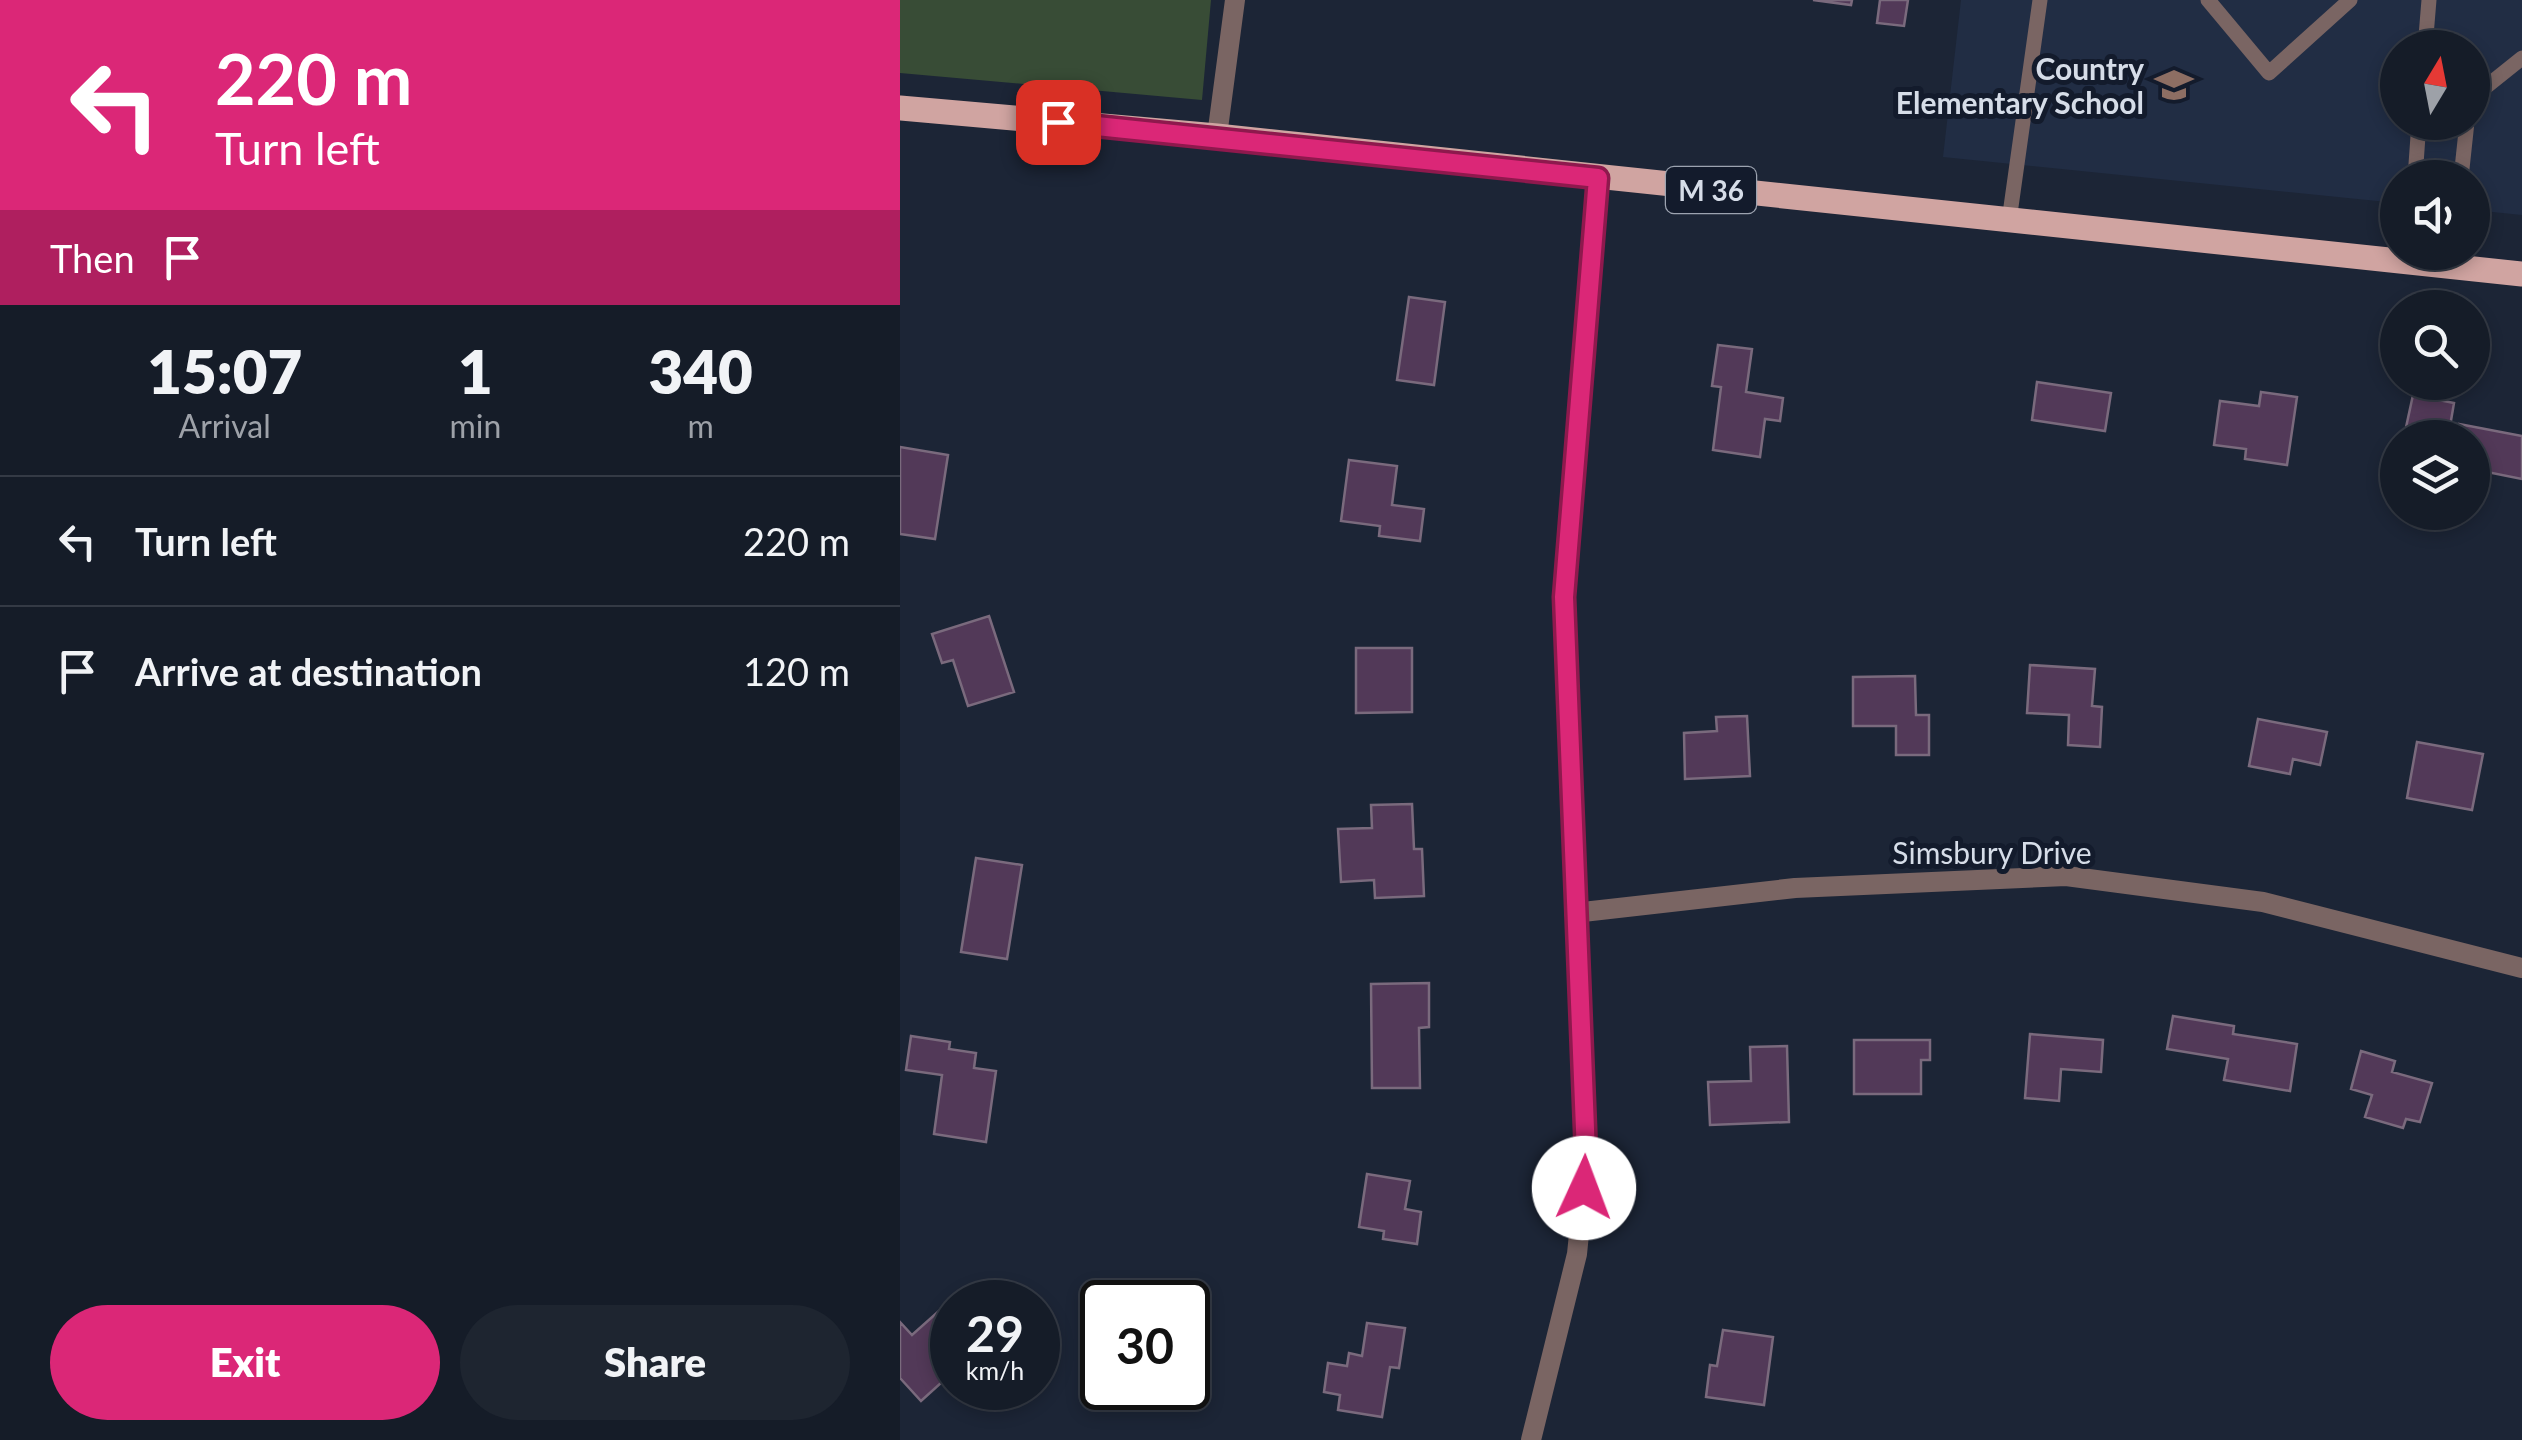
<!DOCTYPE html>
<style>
body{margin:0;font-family:Lato,sans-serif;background:#1e2530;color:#f1f3f6;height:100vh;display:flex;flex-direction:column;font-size:38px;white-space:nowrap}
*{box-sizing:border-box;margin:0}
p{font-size:32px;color:#9da1a8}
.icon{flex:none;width:55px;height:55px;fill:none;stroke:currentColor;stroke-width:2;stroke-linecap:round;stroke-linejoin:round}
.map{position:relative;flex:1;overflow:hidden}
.side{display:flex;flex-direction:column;background:#151c28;width:900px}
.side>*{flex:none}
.hud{background:#db2777;color:#fff;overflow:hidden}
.needle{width:65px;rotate:10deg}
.tools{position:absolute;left:1480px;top:30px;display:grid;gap:20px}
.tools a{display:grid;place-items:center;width:110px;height:110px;border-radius:50%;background:#151c28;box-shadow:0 5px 15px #0003,0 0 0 2px #343a45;font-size:50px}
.speed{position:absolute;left:30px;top:1280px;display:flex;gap:20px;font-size:50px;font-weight:700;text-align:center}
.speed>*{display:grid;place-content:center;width:130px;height:130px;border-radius:50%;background:#151c28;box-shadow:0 5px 15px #0003,0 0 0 2px #343a45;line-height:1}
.speed small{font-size:25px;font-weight:400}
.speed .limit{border:5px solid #111;border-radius:15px;background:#fff;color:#111}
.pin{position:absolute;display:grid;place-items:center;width:85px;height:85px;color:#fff;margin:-42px;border-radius:20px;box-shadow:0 5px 15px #0006}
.me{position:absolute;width:110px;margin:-55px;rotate:2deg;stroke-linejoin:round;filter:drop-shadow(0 0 8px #0008)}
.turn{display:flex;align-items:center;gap:35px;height:210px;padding:0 50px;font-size:45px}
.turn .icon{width:130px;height:130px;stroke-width:2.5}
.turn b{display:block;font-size:70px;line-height:85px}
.then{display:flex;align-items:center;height:95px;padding:0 50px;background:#0003;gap:20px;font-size:38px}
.eta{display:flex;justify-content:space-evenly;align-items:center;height:170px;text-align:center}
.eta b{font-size:60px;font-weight:800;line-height:70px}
.primary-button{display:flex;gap:20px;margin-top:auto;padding:20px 50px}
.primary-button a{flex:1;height:115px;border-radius:60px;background:#db2777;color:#fff;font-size:40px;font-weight:800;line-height:115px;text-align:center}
.primary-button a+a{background:#1e2530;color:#f1f3f6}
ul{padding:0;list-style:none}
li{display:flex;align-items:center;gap:30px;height:130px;padding:0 50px;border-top:2px solid #343a45}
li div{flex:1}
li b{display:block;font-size:38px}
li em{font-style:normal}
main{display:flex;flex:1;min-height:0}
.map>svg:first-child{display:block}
.built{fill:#212d44;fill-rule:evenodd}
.green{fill:#384c36}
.building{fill:#523958;stroke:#7a6a7d;stroke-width:2.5}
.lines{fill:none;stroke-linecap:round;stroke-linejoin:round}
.service{stroke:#7a6563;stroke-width:15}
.minor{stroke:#7a6563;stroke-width:20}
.primary{stroke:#d0a4a1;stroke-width:25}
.route-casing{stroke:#8e194d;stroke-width:25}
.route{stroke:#db2777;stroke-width:18}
.labels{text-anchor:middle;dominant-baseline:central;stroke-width:10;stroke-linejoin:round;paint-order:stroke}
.shield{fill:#131b2c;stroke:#9ca3b0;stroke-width:2.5}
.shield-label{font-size:28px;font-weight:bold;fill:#d6dde8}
.poi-label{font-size:30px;font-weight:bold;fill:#d6dde8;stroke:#131b2c;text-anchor:end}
.street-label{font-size:30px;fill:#d6dde8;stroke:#131b2c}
</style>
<main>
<section class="side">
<div class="hud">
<div class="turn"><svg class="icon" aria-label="left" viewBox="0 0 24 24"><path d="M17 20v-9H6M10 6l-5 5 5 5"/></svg><div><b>220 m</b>Turn left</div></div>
<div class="then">Then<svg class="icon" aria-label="arrive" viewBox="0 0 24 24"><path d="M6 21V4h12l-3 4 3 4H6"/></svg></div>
</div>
<div class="eta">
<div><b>15:07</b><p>Arrival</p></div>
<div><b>1</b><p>min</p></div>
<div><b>340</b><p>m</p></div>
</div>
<ul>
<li><svg class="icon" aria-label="left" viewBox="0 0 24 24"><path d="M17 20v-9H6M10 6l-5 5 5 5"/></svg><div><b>Turn left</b></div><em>220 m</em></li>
<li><svg class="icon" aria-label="arrive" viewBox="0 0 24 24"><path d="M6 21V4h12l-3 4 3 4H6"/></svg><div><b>Arrive at destination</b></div><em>120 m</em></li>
</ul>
<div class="primary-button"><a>Exit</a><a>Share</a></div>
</section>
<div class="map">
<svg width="1622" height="1440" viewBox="0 0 1622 1440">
<rect width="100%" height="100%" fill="#1c2536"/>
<path class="built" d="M1061,0H1622V215L1573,210L1572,178H1498L1497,203L1043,157ZM1498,48H1572V122H1498Z"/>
<path class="green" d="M0,0H311L302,100L0,73Z"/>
<path class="building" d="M913,0H952L951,5Z
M980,0H1008L1004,26L977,23Z
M509,297L545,302L534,385L497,380Z
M818,345L852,349L846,392L883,398L880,421L865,419L860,457L813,450L821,387L812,386Z
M1137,382L1211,393L1205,431L1132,420Z
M1361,392L1397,397L1387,465L1345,459L1346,449L1314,445L1320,401L1359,406Z
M1513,395L1554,403L1548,438L1505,432Z
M1559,424L1622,436V479L1572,469V438H1557Z
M0,447L48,455L35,539L0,534Z
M449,460L497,466L492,505L524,509L520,541L479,536L480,526L441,521Z
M89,616L114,692L68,706L53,660L42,663L32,634Z
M456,648H512V712L456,713Z
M1130,665L1195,669L1192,706L1202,707L1200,747L1168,745L1169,715L1127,713Z
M1015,676L1016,715H1029V755H996V726H953V677Z
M847,716L850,776L785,779L784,733L817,731L816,717Z
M1358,719L1427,732L1420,765L1393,759L1390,774L1349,766Z
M1517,742L1583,754L1572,810L1507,798Z
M512,804L514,849H522L524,896L475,898L474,880L441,882L438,829L472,828L471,805Z
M76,858L122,865L107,959L61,952Z
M529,983V1027L519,1028L520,1088H472L471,984Z
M1273,1016L1334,1026L1333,1034L1397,1044L1390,1091L1324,1080L1328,1059L1267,1049Z
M1130,1034L1203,1040L1201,1072L1161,1069L1159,1101L1125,1098Z
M11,1036L50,1042L49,1049L76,1053L74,1068L96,1071L86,1142L34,1134L42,1075L6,1070Z
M954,1040H1030V1060H1021V1094H954Z
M887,1046L889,1122L810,1125L808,1082L851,1081L850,1047Z
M1461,1051L1495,1061L1492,1072L1532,1083L1520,1122L1506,1119L1503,1128L1465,1117L1472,1095L1451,1089Z
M467,1174L510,1181L505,1209L521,1212L517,1244L483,1239L484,1231L459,1227Z
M40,1310L52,1324V1373L21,1401L0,1378V1322L12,1335Z
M467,1323L505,1328L499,1368L490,1367L482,1417L438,1410L440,1395L424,1392L428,1363L447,1366L449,1353L462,1356Z
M823,1330L873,1337L864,1405L806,1397L810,1365L817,1366Z"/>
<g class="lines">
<path class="service" d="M1308,0L1369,73L1450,0
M1525,48L1529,0
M1572,98L1622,58
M1515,178L1519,122
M1561,178L1567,122
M1109,221L1140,0"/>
<path class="minor" d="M317,136L335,0
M674,913L895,888L1166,876L1363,902L1622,968
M631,1440L677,1254L687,1154L664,597L698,178"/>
<path class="primary" d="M0,108L317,136L1622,274"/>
</g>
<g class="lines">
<g class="route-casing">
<path id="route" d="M158,122L698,178L664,597L686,1154L684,1188"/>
</g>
<use href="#route" class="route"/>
</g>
<defs>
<g id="school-bare" transform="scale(3)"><path d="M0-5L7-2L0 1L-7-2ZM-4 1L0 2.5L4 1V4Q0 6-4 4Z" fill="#8d6e63" stroke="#131b2c" stroke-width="2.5" paint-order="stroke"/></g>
</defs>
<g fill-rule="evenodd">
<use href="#school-bare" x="1274" y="85"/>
</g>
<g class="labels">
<rect class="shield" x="766" y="167" width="90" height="46" rx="8"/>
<g class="shield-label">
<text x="811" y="190">M 36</text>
</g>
<g class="poi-label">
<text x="1244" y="68">Country<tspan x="1244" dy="34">Elementary School</tspan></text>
</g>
<g class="street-label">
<text x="1092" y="852">Simsbury Drive</text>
</g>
</g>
</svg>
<div class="tools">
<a><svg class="needle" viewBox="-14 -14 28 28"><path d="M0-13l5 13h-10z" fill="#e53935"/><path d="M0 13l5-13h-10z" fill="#9da1a8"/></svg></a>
<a><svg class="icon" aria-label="sound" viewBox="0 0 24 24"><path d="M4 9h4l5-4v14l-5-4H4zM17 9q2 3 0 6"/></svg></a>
<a><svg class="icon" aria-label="search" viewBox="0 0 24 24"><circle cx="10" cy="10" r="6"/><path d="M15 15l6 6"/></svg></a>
<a><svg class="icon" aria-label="layers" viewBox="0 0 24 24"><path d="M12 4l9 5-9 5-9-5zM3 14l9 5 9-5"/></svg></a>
</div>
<div class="speed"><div>29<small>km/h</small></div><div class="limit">30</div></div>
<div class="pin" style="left:158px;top:122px;background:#d93025"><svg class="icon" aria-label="arrive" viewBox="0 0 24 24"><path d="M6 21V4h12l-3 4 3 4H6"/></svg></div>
<svg class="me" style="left:684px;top:1188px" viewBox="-20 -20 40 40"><circle r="19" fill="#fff"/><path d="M0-13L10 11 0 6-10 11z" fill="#db2777"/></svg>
</div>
</main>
